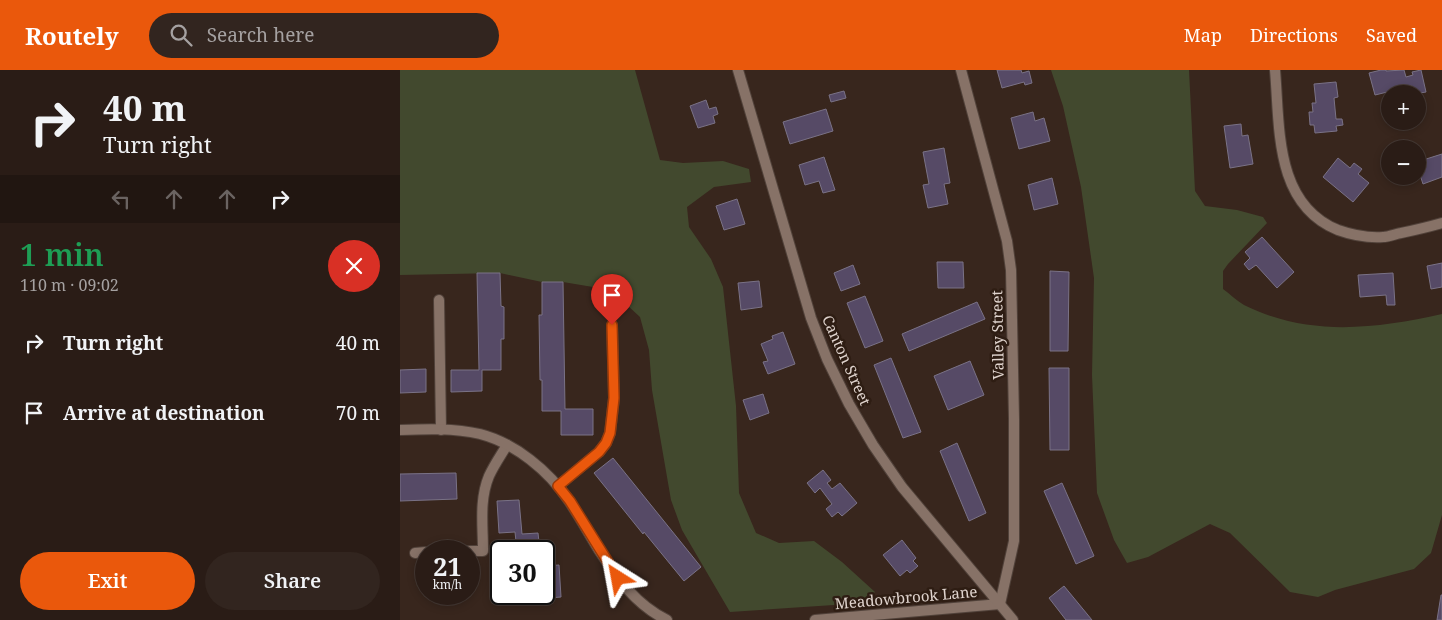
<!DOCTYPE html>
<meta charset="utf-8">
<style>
body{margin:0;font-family:"Noto Serif",serif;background:#32251f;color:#f1f3f6;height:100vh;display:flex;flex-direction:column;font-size:19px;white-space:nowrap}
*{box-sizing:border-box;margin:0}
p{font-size:16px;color:#a5a1a1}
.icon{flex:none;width:28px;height:28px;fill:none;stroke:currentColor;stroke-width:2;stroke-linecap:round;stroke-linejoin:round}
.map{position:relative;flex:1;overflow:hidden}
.side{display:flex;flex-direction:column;background:#2a1c16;width:400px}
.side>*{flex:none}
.hud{background:#2a1c16;color:#f1f3f6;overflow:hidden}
.buttons{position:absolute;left:981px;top:15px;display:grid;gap:10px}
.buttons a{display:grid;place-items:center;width:45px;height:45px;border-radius:50%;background:#2a1c16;box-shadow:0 2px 8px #0003,0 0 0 1px #463a35;font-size:25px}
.speed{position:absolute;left:15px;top:470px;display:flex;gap:10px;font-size:25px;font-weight:700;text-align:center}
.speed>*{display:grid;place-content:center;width:65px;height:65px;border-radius:50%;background:#2a1c16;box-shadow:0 2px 8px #0003,0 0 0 1px #463a35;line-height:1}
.speed small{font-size:12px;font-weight:400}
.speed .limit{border:2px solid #111;border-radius:8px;background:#fff;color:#111}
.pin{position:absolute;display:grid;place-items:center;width:42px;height:42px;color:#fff;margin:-51px -21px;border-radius:50% 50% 50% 0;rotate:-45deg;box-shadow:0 0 5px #0007}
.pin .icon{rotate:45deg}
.me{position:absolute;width:55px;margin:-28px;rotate:326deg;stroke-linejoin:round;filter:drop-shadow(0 0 4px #0008)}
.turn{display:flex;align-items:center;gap:18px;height:105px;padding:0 20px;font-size:22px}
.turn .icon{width:65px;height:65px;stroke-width:2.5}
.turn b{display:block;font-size:35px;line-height:42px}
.lanes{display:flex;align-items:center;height:48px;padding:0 20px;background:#0003;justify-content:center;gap:25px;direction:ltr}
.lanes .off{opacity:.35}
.round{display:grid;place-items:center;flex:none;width:52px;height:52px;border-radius:26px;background:#32251f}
.head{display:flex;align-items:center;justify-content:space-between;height:85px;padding:0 20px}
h1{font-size:30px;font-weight:600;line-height:38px;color:#1e9e55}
.button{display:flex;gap:10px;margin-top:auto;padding:10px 20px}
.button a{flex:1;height:58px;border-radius:30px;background:#ea580c;color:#fff;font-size:20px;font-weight:600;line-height:58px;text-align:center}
.button a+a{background:#32251f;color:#f1f3f6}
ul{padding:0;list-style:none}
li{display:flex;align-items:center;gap:15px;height:70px;padding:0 20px}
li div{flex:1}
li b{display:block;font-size:19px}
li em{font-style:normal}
header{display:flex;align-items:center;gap:30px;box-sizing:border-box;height:70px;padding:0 25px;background:#ea580c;color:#fff}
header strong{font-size:24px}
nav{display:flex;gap:28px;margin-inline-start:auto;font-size:18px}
.search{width:350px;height:45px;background:#32251f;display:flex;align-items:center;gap:12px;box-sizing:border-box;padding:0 18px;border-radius:28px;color:#a5a1a1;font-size:19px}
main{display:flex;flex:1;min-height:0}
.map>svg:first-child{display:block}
.green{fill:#42492e}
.building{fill:#564a66;stroke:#7a7286}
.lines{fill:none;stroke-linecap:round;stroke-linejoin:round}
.service-casing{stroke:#51423a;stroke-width:12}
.minor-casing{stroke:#51423a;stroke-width:12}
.tertiary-casing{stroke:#51423a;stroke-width:12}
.service{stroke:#877267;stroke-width:10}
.minor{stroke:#877267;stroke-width:10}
.tertiary{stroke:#877267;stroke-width:10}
.route-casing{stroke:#983908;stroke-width:12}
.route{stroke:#ea580c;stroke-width:9}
.labels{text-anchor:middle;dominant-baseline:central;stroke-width:5;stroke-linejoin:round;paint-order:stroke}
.street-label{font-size:15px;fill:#e0d4ce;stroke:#2e1d13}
</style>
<header>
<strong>Routely</strong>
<div class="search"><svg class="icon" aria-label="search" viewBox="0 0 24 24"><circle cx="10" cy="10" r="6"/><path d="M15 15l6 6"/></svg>Search here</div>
<nav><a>Map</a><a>Directions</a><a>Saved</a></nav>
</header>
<main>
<section class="side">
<div class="hud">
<div class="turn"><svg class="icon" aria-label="right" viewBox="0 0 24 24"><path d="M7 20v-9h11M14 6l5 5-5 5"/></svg><div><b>40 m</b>Turn right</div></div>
<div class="lanes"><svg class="icon off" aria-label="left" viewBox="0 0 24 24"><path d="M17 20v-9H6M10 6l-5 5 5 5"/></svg><svg class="icon off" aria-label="ahead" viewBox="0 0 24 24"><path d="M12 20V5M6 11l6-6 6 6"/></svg><svg class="icon off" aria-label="ahead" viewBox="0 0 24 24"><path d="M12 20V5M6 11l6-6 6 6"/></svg><svg class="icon" aria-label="right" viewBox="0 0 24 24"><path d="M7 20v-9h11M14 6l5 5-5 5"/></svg></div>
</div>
<div class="head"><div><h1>1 min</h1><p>110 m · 09:02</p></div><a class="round" style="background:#d93025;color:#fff"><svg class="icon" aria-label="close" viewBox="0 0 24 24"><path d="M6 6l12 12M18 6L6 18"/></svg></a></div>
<ul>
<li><svg class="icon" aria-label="right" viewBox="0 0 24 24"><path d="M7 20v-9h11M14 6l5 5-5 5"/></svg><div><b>Turn right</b></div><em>40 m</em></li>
<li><svg class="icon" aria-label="arrive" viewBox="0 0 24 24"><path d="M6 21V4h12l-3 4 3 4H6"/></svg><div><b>Arrive at destination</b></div><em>70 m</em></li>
</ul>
<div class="button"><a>Exit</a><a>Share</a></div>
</section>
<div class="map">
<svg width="1042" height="550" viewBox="0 0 1042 550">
<rect width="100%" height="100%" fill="#38261d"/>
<path class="green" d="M0,0H235L260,90L283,93L323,91L349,99L351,112L314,117L287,137L289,157L311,189L323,217L336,336L339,423L356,463L379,473L414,471L442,492L475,522L464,533L330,542L282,460L271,430L252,320L249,280L240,247L227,235L205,219L163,212H142L100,203L0,205Z
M651,0H789L795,121L805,136L837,140L863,147L867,153L828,194L823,201V219C830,224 837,231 844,235C908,267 975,259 1042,244V445L1031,483L1014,499L935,520L918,527L890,522L830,463L810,454L748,487L727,493L714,470L697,423L692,305L694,208L681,117L663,36Z"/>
<path class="building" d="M597,0H621L622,3L629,1L632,13L625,15L624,12L602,18Z
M981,0H986V1L1004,0L1006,7L1013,5L1012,2L1021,0L1026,22L1014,24L1012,16L975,25L969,3Z
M936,12L938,27L934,28L936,49H942L943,55L936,56L937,61L915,63L914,55H910L909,42H913L912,33H916L914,14Z
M444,21L446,28L431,32L429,25Z
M306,30L309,39L316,37L318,44L313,46L315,53L298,58L290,36Z
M426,39L433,61L390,74L383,52Z
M633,42L635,51L644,48L650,71L619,79L611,48Z
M841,54L842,66L848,65L853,94L830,98L824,56Z
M544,78L550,113L544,114L548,134L528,138L523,115L529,114L523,82Z
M1042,84V107L1023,114L1018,99V95L1024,92L1023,90Z
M424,87L435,120L423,123L419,111L405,115L399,95Z
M938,88L950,98L954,93L962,99L958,104L969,113L953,132L923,107Z
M652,108L658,134L634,140L628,115Z
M337,129L345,154L324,160L316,136Z
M862,167L894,202L877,218L856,195L849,200L844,194L850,188L845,182Z
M537,192H563L564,218H538Z
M1042,193V217L1031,219L1027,196Z
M453,195L460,214L441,221L434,203Z
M650,201L669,202L668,281H650Z
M77,203H100L101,236L104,237V269H101V300H82V321L51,322V300H79Z
M993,203L995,235H987L986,225L960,227L958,205Z
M359,211L362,237L341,240L338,213Z
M142,212H163L165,339H193V365H161V341H142V310H140L139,245H142Z
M465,226L483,271L465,278L447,233Z
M577,232L585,249L509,281L502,264Z
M383,262L395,294L368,304L363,292L368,291L361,274L373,269L372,266Z
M491,288L521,362L503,368L474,295Z
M570,291L584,325L548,340L534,306Z
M649,298H669V380H650Z
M26,299V322L0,323V300Z
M363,324L369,343L350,350L343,330Z
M557,373L586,443L569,451L540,381Z
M213,388L301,497L284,511L244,462L243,464L194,403Z
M423,400L431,410L427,413L432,419L440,413L457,433L442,446L438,442L432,447L426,439L432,434L420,418L415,423L407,413Z
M56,403L57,429L0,431V404Z
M662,413L694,486L676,494L644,421Z
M119,430L122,464L138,463L140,481H117L115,462L99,463L97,431Z
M502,470L516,488L513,491L518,496L510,503L507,500L500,506L483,485Z
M159,495L161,527L137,529L136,524H144V496Z
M664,516L692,550H666L649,528Z
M1041,525H1042V550H1037Z"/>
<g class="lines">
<g class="service-casing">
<path id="service" d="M39,230L41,360
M158,416L199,382L206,373L210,363L214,328L212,255
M67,481H83C83,456 79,430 89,406C94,395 101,385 107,375
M15,483L26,482"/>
</g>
<g class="minor-casing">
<path id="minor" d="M875,0C880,57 874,134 938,160C952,165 967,168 983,167C989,167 995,164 1001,163C1015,160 1028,157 1042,153
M0,360C26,359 54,358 80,364C115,373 149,401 169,431C180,447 189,464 199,480C217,508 236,535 267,550
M415,550L600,534L614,471V349L611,200L607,171L561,0"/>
</g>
<g class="tertiary-casing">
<path id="tertiary" d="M338,0L411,248L427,289L449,334L473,375L502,417L613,550"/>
</g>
<use href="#service" class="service"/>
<use href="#minor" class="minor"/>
<use href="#tertiary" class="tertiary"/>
</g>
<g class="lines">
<g class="route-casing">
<path id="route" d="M212,255L214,328L210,363L206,373L199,382L158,416L170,431L218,508"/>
</g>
<use href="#route" class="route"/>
</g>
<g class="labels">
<g class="street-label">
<text transform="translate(597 265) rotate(-91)">Valley Street</text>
<text transform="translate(447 290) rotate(66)">Canton Street</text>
<text transform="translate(506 527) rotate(-5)">Meadowbrook Lane</text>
</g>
</g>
</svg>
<div class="buttons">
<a>+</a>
<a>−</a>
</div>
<div class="speed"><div>21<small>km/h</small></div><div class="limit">30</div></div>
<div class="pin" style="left:212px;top:255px;background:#d93025"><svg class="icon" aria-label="arrive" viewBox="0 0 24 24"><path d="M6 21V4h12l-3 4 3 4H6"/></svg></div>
<svg class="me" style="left:218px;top:508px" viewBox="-20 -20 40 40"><path d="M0-17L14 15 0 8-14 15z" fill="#ea580c" stroke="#fff" stroke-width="4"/></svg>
</div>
</main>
